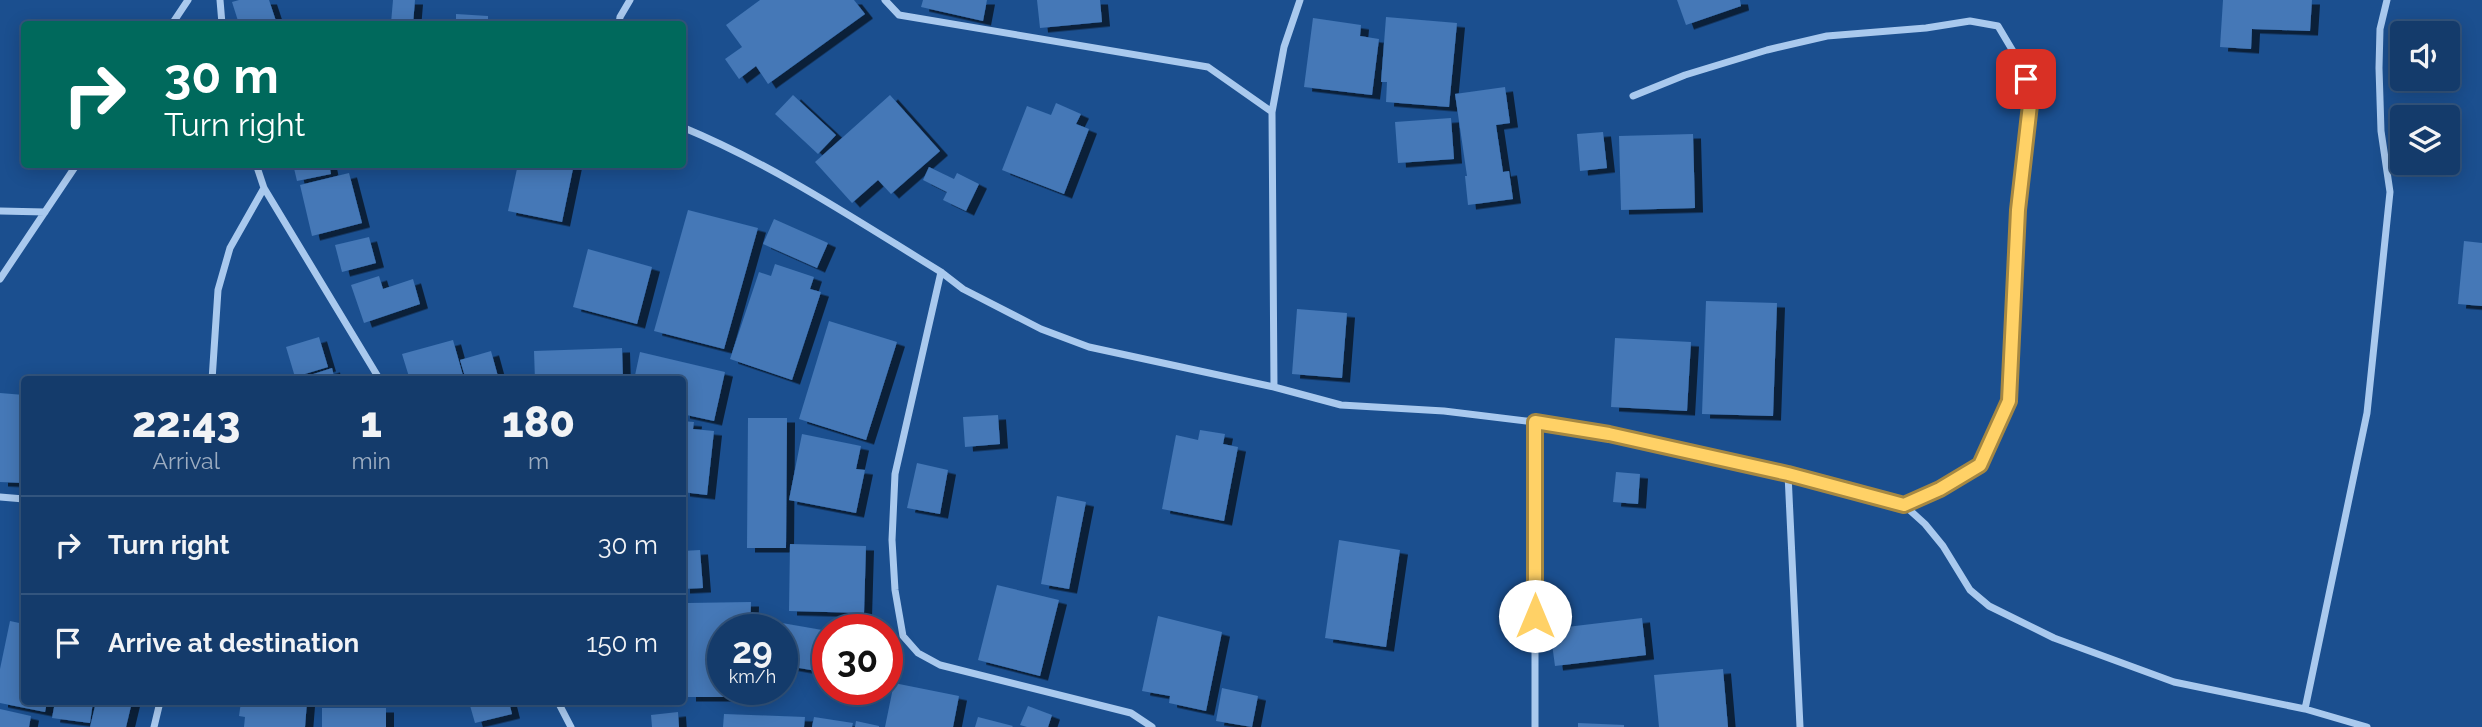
<!DOCTYPE html>
<style>
body{margin:0;font-family:Raleway,sans-serif;background:#1d4271;color:#f1f3f6;height:100vh;display:flex;flex-direction:column;font-size:26px;white-space:nowrap}
*{box-sizing:border-box;margin:0}
p{font-size:23px;color:#9dadc1}
.icon{flex:none;width:38px;height:38px;fill:none;stroke:currentColor;stroke-width:2;stroke-linecap:round;stroke-linejoin:round}
.map{position:relative;flex:1;overflow:hidden}
.details{position:absolute;left:21px;top:376px;width:665px;height:329px;display:flex;flex-direction:column;background:#143b6b;border-radius:7px;box-shadow:0 4px 18px #0003,0 0 0 2px #33557e}
.details>*{flex:none}
.hud{position:absolute;left:21px;top:21px;width:665px;height:147px;border-radius:7px;box-shadow:0 4px 18px #0003,0 0 0 2px #33557e;background:#00695c;color:#fff;overflow:hidden}
.fabs{position:absolute;left:2390px;top:21px;display:grid;gap:14px}
.fabs a{display:grid;place-items:center;width:70px;height:70px;border-radius:7px;background:#143b6b;box-shadow:0 4px 18px #0003,0 0 0 2px #33557e;font-size:35px}
.speed{position:absolute;left:707px;top:614px;display:flex;gap:14px;font-size:35px;font-weight:700;text-align:center}
.speed>*{display:grid;place-content:center;width:91px;height:91px;border-radius:50%;background:#143b6b;box-shadow:0 4px 18px #0003,0 0 0 2px #33557e;line-height:1}
.speed small{font-size:18px;font-weight:400}
.speed .limit{border:10px solid #d22;background:#fff;color:#111}
.pin{position:absolute;display:grid;place-items:center;width:60px;height:60px;color:#fff;margin:-30px;border-radius:14px;box-shadow:0 4px 10px #0006}
.me{position:absolute;width:77px;margin:-38px;rotate:0deg;stroke-linejoin:round;filter:drop-shadow(0 0 5px #0008)}
.turn{display:flex;align-items:center;gap:24px;height:147px;padding:0 28px;font-size:32px}
.turn .icon{width:91px;height:91px;stroke-width:2.5}
.turn b{display:block;font-size:49px;line-height:60px}
.eta{display:flex;justify-content:space-evenly;align-items:center;height:119px;text-align:center}
.eta b{font-size:42px;font-weight:800;line-height:49px}
ul{padding:0;list-style:none}
li{display:flex;align-items:center;gap:21px;height:98px;padding:0 28px;border-top:2px solid #33557e}
li div{flex:1}
li b{display:block;font-size:26px}
li em{font-style:normal}
.map>svg:first-child{display:block}
.building{fill:#4478b7;filter:url(#shadow)}
.lines{fill:none;stroke-linecap:round;stroke-linejoin:round}
.minor{stroke:#a9c9ee;stroke-width:7}
.route-casing{stroke:#a68842;stroke-width:18}
.route{stroke:#ffd166;stroke-width:12}
</style>
<div class="map">
<svg width="2482" height="727" viewBox="0 0 2482 727">
<defs>
<filter id="shadow"><feDropShadow dx="8" dy="4.5" stdDeviation="0" flood-color="#0009"/></filter>
</defs>
<rect width="100%" height="100%" fill="#1b4f8f"/>
<path class="building" d="M239,0H269L277,24H239L232,2Z
M393,0H415L413,24L391,23Z
M760,0H854L865,14L768,84L756,66L739,79L725,59L742,47L726,25Z
M923,0H987L983,21L921,7Z
M1037,0H1100L1102,22L1040,28Z
M1677,0H1740L1741,6L1686,25Z
M2223,0H2312L2310,31L2252,29L2251,49L2220,47Z
M456,14L488,16V24H456Z
M1386,17L1457,23L1449,107L1386,102L1387,82H1381Z
M1313,18L1361,25L1360,36L1379,39L1372,95L1304,87Z
M1505,87L1510,123L1496,125L1503,172L1509,171L1513,199L1468,205L1465,176H1467L1455,94Z
M793,95L836,135L818,154L775,114Z
M890,95L940,151L891,194L878,180L852,203L815,162Z
M1056,103L1081,114L1076,124L1089,129L1064,194L1002,170L1027,106L1051,115Z
M1451,118L1454,159L1398,163L1395,122Z
M1603,132L1607,168L1580,171L1577,134Z
M1693,134L1695,208L1621,210L1619,136Z
M293,164H329L331,174L297,181Z
M518,164H574L562,222L508,211Z
M929,167L954,179L957,173L979,184L966,211L943,200L947,192L923,180Z
M349,173L362,223L312,236L300,185Z
M688,210L758,228L724,349L654,331Z
M774,219L828,243L817,268L763,244Z
M369,237L376,263L342,272L335,245Z
M2464,241L2482,243V306L2458,304Z
M588,249L652,267L637,324L573,307Z
M775,264L814,277L810,289L821,292L792,380L730,359L759,272L771,276Z
M379,276L383,289L413,279L420,304L364,323L351,285Z
M1706,301L1777,303L1773,416L1702,414Z
M1297,309L1347,313L1342,378L1292,374Z
M829,321L897,342L866,440L799,419Z
M319,337L328,367L295,377L286,347Z
M1615,338L1691,342L1687,411L1611,407Z
M453,340L464,379L410,380L402,354Z
M622,348L623,380H535L534,351Z
M491,351L499,380H466L460,360Z
M640,352L725,372L714,421L682,414V380H634Z
M332,368L335,380H298V379Z
M0,393L24,395V483L0,482Z
M998,415L1000,444L965,447L963,417Z
M748,418H787L786,548H747Z
M682,421L694,422L693,429L714,431L707,495L682,492Z
M1200,430L1225,434L1223,444L1238,447L1224,521L1162,509L1176,435L1198,440Z
M802,434L861,446L856,469L865,470L856,513L789,500Z
M917,463L948,470L940,514L907,508Z
M1616,472L1640,474L1638,504L1613,502Z
M1057,496L1086,502L1069,589L1041,584Z
M1339,540L1400,550L1386,647L1325,638Z
M790,544L866,546L864,613L789,611Z
M700,550L703,588L682,589V551Z
M997,585L1059,600L1040,676L978,660Z
M751,602L750,630H723V690H750V697H688V603Z
M1158,616L1222,632L1206,711L1169,703L1170,696L1142,691Z
M1642,618L1646,655L1555,666L1550,629Z
M10,621L24,624V702H47L45,712L0,703V669Z
M782,623L828,631V673L782,665Z
M847,623L869,625L868,630H846Z
M1723,669L1728,727H1659L1654,675Z
M894,683L959,696L953,727H885Z
M1222,688L1258,696L1252,727L1216,721Z
M55,702H93L90,723L52,718Z
M96,702H132L126,727H90Z
M241,702H307L305,727H244L245,717L239,716Z
M469,702H509L512,714L475,723Z
M1028,706L1052,715L1048,727H1027L1020,725Z
M322,708H386V727H322Z
M0,709L31,716L29,727H0Z
M678,712L679,727H652L651,715Z
M724,714L805,717L804,727H723Z
M814,717L853,723L852,727H812Z
M978,717L1013,726L1012,727H975Z
M856,721L879,726V727H855Z
M1578,723L1624,725V727H1578Z"/>
<g class="lines">
<path class="minor" d="M220,0L222,24
M885,0L899,15L1208,67L1272,112L1274,387
M172,24L188,0
M619,24L620,17L630,0
M1633,96L1685,75L1767,50L1827,36L1926,28L1970,21L1998,26L2020,63L2031,96L2018,210L2009,401L1980,465L1940,489L1904,505
M1272,112L1284,47L1300,0
M682,127C774,165 856,220 941,272L963,289L1041,329L1089,347L1274,387L1341,405L1444,411L1535,422L1609,434L1788,474L1904,505L1925,524L1943,546L1970,590L1989,606L2054,638L2174,682L2305,709L2367,727
M256,164L264,188L380,380
M0,211L45,212
M941,272L895,474L892,540L895,590L903,636L918,653L940,665L1131,713L1152,727
M0,279L77,164
M212,380L218,290L230,248L264,188
M1535,422V727
M1788,474L1800,727
M0,497L24,499
M558,702L571,727
M2305,709L2367,413L2390,192L2381,131L2379,68L2380,29L2387,0
M154,727L160,702"/>
</g>
<g class="lines">
<g class="route-casing">
<path id="route" d="M1535,616V422L1609,434L1788,474L1904,505L1940,489L1980,465L2009,401L2018,210L2031,96L2026,79"/>
</g>
<use href="#route" class="route"/>
</g>
</svg>
<div class="fabs">
<a><svg class="icon" aria-label="sound" viewBox="0 0 24 24"><path d="M4 9h4l5-4v14l-5-4H4zM17 9q2 3 0 6"/></svg></a>
<a><svg class="icon" aria-label="layers" viewBox="0 0 24 24"><path d="M12 4l9 5-9 5-9-5zM3 14l9 5 9-5"/></svg></a>
</div>
<div class="speed"><div>29<small>km/h</small></div><div class="limit">30</div></div>
<div class="pin" style="left:2026px;top:79px;background:#d93025"><svg class="icon" aria-label="arrive" viewBox="0 0 24 24"><path d="M6 21V4h12l-3 4 3 4H6"/></svg></div>
<svg class="me" style="left:1535px;top:616px" viewBox="-20 -20 40 40"><circle r="19" fill="#fff"/><path d="M0-13L10 11 0 6-10 11z" fill="#ffd166"/></svg>
<div class="hud">
<div class="turn"><svg class="icon" aria-label="right" viewBox="0 0 24 24"><path d="M7 20v-9h11M14 6l5 5-5 5"/></svg><div><b>30 m</b>Turn right</div></div>
</div>
<section class="details">
<div class="eta">
<div><b>22:43</b><p>Arrival</p></div>
<div><b>1</b><p>min</p></div>
<div><b>180</b><p>m</p></div>
</div>
<ul>
<li><svg class="icon" aria-label="right" viewBox="0 0 24 24"><path d="M7 20v-9h11M14 6l5 5-5 5"/></svg><div><b>Turn right</b></div><em>30 m</em></li>
<li><svg class="icon" aria-label="arrive" viewBox="0 0 24 24"><path d="M6 21V4h12l-3 4 3 4H6"/></svg><div><b>Arrive at destination</b></div><em>150 m</em></li>
</ul>
</section>
</div>
